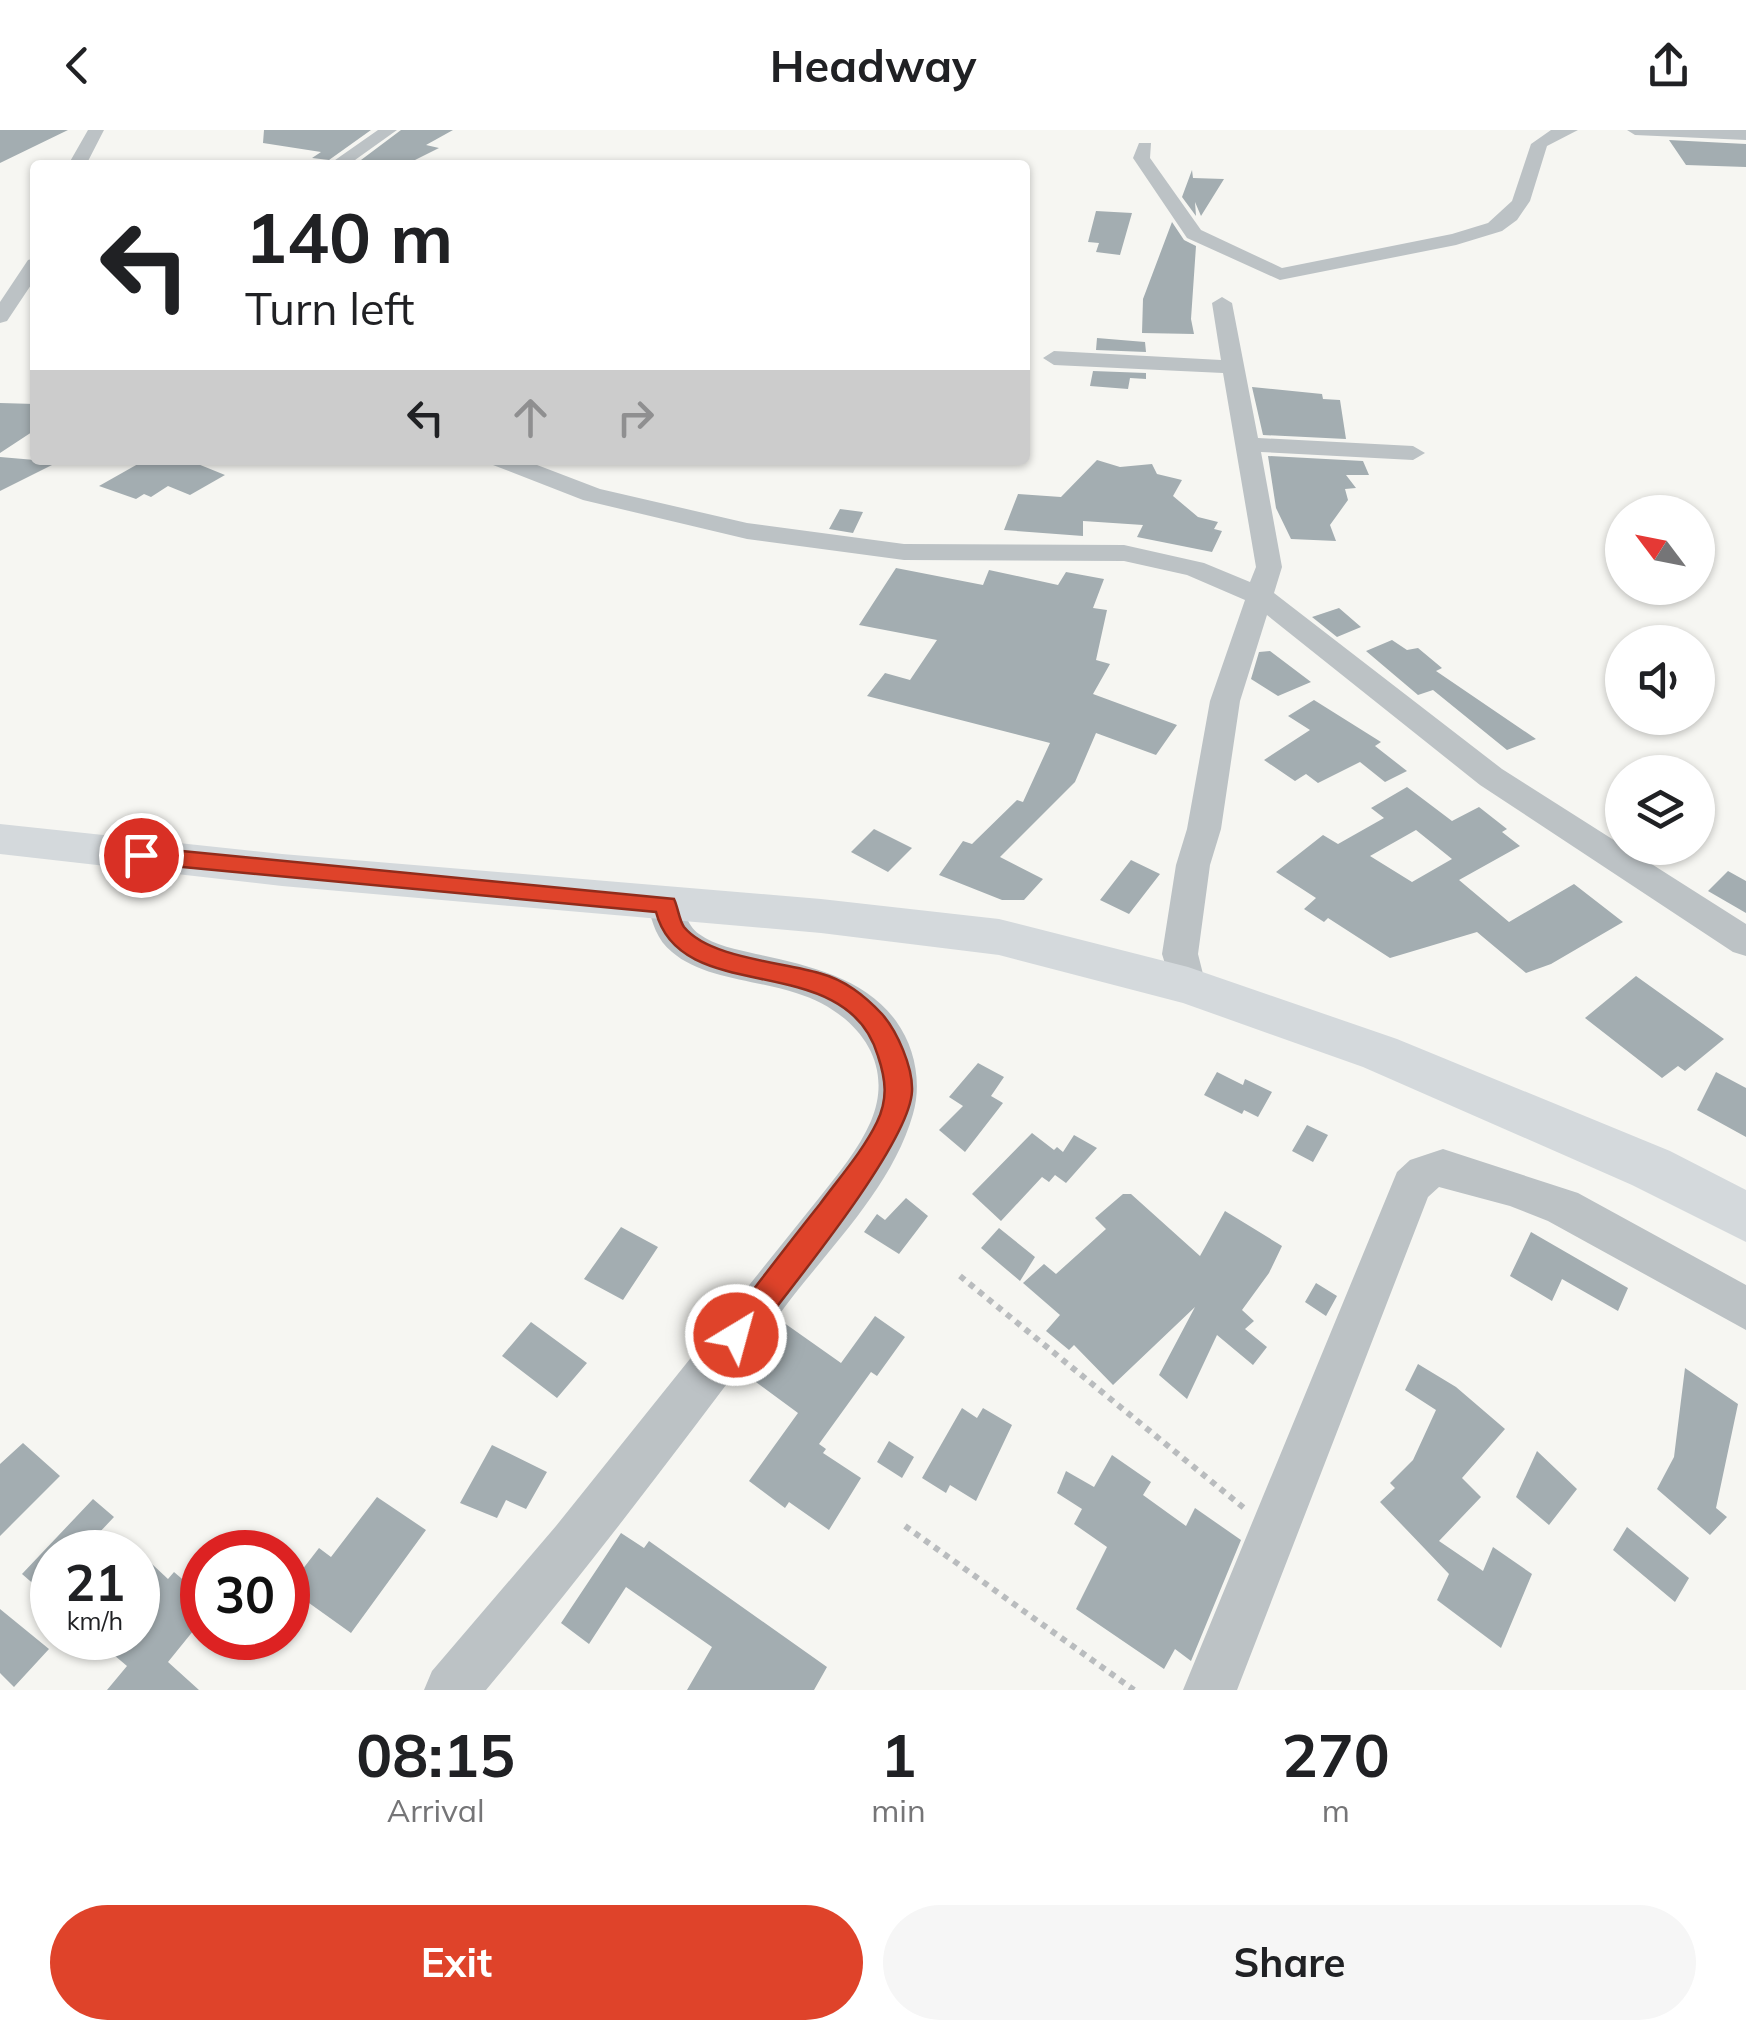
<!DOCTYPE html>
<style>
body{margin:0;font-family:Mulish,sans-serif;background:#f6f6f6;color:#202124;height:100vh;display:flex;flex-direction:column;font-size:38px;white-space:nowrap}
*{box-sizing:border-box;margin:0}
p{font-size:32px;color:#757577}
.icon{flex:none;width:55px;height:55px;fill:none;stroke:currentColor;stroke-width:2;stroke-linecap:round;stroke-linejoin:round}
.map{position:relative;height:1560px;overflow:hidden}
.drawer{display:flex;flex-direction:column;background:#fff;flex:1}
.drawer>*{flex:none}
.banner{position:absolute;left:30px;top:30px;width:1000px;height:305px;border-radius:10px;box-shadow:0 2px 8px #0004;background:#fff;color:#202124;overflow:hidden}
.needle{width:65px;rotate:302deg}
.tools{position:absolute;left:1605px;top:365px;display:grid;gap:20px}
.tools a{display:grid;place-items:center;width:110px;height:110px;border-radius:50%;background:#fff;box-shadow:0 2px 8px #0004;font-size:50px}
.speed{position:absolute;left:30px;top:1400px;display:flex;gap:20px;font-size:50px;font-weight:700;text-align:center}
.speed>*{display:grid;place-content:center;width:130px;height:130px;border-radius:50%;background:#fff;box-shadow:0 2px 8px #0004;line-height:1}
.speed small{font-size:25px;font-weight:400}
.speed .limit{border:15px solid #d22;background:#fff;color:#111}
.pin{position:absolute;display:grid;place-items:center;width:85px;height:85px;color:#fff;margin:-42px;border:5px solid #fff;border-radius:50%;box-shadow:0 2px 10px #0007}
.me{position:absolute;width:110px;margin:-55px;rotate:37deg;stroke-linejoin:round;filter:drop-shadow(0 0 8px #0008)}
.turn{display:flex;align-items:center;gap:35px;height:210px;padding:0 50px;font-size:45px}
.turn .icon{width:130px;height:130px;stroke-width:2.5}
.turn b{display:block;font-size:70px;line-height:85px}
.lanes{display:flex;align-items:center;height:95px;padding:0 50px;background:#0003;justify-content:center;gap:50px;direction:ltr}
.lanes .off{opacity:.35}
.eta{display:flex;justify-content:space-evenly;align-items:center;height:170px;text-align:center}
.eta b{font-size:60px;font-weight:700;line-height:70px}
.cta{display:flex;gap:20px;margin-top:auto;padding:20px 50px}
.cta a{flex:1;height:115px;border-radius:60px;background:#df432a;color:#fff;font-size:40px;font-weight:700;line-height:115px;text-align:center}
.cta a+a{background:#f6f6f6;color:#202124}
header{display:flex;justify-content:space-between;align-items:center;height:130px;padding:0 50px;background:#fff;font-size:45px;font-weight:700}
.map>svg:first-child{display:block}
.building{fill:#a3adb1;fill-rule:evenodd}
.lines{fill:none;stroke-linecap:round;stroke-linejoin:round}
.path{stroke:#b9bcbe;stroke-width:6;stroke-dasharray:6 6;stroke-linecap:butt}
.minor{fill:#bcc2c5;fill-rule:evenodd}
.major{fill:#d4d9dc;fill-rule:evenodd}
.route{fill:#df432a;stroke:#912c1b;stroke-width:2.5}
</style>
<header><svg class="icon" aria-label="back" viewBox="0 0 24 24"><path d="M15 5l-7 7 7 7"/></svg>Headway<svg class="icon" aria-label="share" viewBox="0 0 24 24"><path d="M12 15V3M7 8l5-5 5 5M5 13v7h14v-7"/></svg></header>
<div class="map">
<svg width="1746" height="1560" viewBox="0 0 1746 1560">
<rect width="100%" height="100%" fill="#f6f6f2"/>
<path class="building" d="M0,0H68L0,33Z
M264,0H371L329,30L312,28L321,22L263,13Z
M401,0H453L426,15L439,18L405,35L357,33Z
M1669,10L1746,14V37L1686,35Z
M1192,40L1193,48L1224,49L1201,86L1195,72L1196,86L1182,67Z
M1096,81L1132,83L1120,125L1096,122L1099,113L1088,112Z
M1172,92L1184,110L1196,116L1191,189L1194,204L1142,203L1143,169Z
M1097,208L1145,212L1146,222L1096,220Z
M1093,241L1146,243V249L1130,248L1128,259L1090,256Z
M1252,257L1322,264L1323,269L1340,270L1346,309L1263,305Z
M0,273L35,274V300L0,323Z
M1268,326L1363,331L1369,345H1346L1356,358L1345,359L1348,370L1330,395L1336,411L1291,409L1276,378Z
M0,327L35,330L60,331L0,361Z
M145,330H188L225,345L190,365L168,356L151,367L144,364L136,369L99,356Z
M1097,330L1120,337L1152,334L1157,344L1182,350L1173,366L1198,387L1218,392L1214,399L1222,401L1212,422L1137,407L1143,395L1083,391V406L1004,400L1018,364L1061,367Z
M840,379L863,382L853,403L829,399Z
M896,438L983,455L989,440L1058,455L1066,442L1104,449L1093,478L1107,480L1096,530L1110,534L1093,564L1177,595L1156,625L1096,603L1075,652L1000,727L1043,749L1024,770H1002L939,745L963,711L972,714L1017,670L1023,672L1050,613L867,566L885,543L910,550L937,510L859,495Z
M1339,478L1361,497L1337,507L1312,487Z
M1392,510L1407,520L1418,518L1442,538L1436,541L1536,609L1507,620L1433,560L1418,565L1366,521Z
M1270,521L1311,552L1278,566L1251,549L1259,522Z
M1314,570L1381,612L1375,616L1407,641L1385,652L1360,632L1318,653L1306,644L1295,651L1264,630L1310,600L1288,586Z
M1407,657L1452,691L1479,677L1507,699L1502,702L1520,716L1459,750L1509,792L1574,754L1623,792L1551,834L1526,843L1477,802L1390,828L1328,788L1324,792L1304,779L1316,768L1276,742L1323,705L1338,714L1384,688L1371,678ZM1416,700L1452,729L1412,752L1370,726Z
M874,699L912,718L888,742L851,722Z
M1131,730L1160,744L1129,784L1100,770Z
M1728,741L1746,751V783L1708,761Z
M1636,846L1724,909L1685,941L1678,936L1662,948L1585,888Z
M978,933L1004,947L991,966L1003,973L965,1022L939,1000L963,976L949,967Z
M1217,942L1243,955L1245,949L1272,962L1258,987L1244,980L1242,984L1204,965Z
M1716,942L1746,958V1007L1697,980Z
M1307,995L1328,1005L1313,1032L1292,1021Z
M1032,1003L1054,1020L1057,1017L1063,1022L1074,1005L1097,1018L1066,1053L1055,1045L1049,1052L1042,1047L1001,1091L972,1064Z
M1123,1064H1131L1200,1126L1225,1081L1282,1116L1269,1143L1242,1180L1254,1191L1245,1199L1267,1217L1253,1235L1217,1205L1187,1269L1159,1245L1195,1177L1113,1255L1074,1215L1069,1220L1046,1201L1060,1185L1023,1153L1044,1134L1056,1144L1106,1099L1095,1088Z
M906,1068L928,1086L899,1124L864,1102L877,1084L885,1090Z
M621,1097L658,1117L623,1170L584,1149Z
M999,1098L1035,1127L1020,1151L981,1118Z
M1531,1102L1628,1158L1618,1181L1562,1149L1552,1171L1510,1146Z
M1316,1153L1337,1166L1326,1186L1305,1172Z
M875,1186L905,1207L877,1246L871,1242L819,1314L826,1319L823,1323L861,1348L829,1400L789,1372L785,1378L749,1351L798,1283L741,1241L780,1190L841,1233Z
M531,1192L587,1233L557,1268L502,1226Z
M1418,1234L1456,1257L1505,1299L1462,1348L1481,1367L1439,1411L1483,1441L1493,1417L1532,1444L1501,1518L1437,1470L1449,1444L1380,1372L1395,1358L1390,1353L1413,1330L1436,1280L1405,1260Z
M1685,1238L1738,1274L1716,1378L1727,1387L1710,1405L1657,1359L1674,1327Z
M962,1278L977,1288L983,1278L1012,1295L976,1371L950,1355L946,1363L922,1348Z
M889,1311L914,1327L902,1348L877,1332Z
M23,1313L60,1346L0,1406V1334Z
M492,1315L547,1342L526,1379L506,1370L497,1388L460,1373Z
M1537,1321L1577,1359L1549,1395L1516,1367Z
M1112,1325L1151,1352L1143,1365L1186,1396L1195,1378L1241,1410L1191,1531L1175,1519L1164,1539L1076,1479L1107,1417L1074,1394L1082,1379L1057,1363L1066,1341L1094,1357Z
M377,1367L426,1400L351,1503L288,1458L319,1418L331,1427Z
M93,1369L114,1387L81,1422H52V1470L22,1444Z
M1627,1397L1689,1448L1675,1472L1613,1420Z
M621,1403L644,1418L649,1411L827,1537L814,1560H687L712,1517L626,1457L589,1514L561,1493Z
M138,1421L168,1449L174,1442L202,1466V1490L168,1532L199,1560H107L127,1536L108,1520L119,1508H138V1472L148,1460L138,1450Z
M0,1479L49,1519L14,1557L0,1543Z"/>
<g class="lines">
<path class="path" d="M960,1146L1244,1378
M905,1396L1134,1560"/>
<path class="minor" d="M88,0H104L86,35H68Z
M378,0H397L348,35H328Z
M1551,0H1578L1547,16L1530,71L1517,90L1502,101L1456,115L1280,150L1187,108L1133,28L1139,13H1151L1150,28L1201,100L1282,138L1452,104L1488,93L1512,71L1531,14Z
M1627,0H1746V10L1635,5Z
M35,128V149L7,191L0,193V172L28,130Z
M1222,167L1232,173L1258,308L1413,316L1425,323L1413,330L1261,322L1282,437L1274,463L1502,639L1746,794V826L1733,822L1480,655L1267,485L1240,571L1221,699L1210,735L1198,824L1206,856L1201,866L1188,871L1175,866L1162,824L1176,735L1187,699L1210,571L1245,470L1187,445L1124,431L904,430L747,409L583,370L493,335L490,330H524L600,359L747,393L904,414L1124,415L1204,433L1250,452L1256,437L1223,243L1054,235L1043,228L1054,221L1221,230L1212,173Z
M665,762L677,766C685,779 686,795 699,804C715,816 737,819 756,824C806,835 864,847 896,891C915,917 922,953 913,984C892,1058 828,1119 784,1178C687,1307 590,1437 486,1560H424L432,1541L556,1396L819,1068C838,1044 859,1019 871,991C897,929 852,880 796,863C758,850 703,849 672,822C657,810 652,793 648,775L653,766Z
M1443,1019L1578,1063L1746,1155V1200L1548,1091L1510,1076L1439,1057L1428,1067L1237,1560H1183L1397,1042L1410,1030Z"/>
<path class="major" d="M0,694L282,724L821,769L999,789L1188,837L1397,909L1670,1021L1746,1060V1112L1632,1055L1363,937L1183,873L999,825L821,803L282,756L0,724Z"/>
</g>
<path class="route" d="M141,717L674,769C678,777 679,790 684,797C709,828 782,832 819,843C845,850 864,865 882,884C897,901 913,937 912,961C910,1015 784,1166 747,1215L736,1220L726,1215L722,1205L726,1195C757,1155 788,1114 820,1074C839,1048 863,1021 877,992C888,969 886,950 878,926C846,817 681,879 656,782L141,733L130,725Z"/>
</svg>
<div class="tools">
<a><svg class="needle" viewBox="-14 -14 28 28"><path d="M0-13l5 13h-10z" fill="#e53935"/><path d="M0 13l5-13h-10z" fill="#757577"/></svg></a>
<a><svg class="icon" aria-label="sound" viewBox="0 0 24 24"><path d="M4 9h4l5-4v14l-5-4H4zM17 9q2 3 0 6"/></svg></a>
<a><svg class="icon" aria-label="layers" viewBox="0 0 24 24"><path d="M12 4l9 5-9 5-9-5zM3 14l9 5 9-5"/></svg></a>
</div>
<div class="speed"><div>21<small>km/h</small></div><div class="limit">30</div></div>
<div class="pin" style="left:141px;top:725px;background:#d93025"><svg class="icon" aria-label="arrive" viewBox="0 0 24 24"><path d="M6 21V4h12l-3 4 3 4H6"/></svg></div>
<svg class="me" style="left:736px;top:1205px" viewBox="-20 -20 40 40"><circle r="17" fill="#df432a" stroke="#fff" stroke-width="3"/><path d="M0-11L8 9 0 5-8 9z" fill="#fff"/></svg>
<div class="banner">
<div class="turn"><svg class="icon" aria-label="left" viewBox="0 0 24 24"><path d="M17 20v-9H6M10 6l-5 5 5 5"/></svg><div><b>140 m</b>Turn left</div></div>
<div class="lanes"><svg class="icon" aria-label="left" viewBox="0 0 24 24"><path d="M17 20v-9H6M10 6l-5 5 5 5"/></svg><svg class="icon off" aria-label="ahead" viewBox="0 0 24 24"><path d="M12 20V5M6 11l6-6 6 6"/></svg><svg class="icon off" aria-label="right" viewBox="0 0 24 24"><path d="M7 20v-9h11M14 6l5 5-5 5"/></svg></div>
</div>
</div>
<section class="drawer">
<div class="eta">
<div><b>08:15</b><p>Arrival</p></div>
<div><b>1</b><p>min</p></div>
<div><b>270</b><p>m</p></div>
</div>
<div class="cta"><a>Exit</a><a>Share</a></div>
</section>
